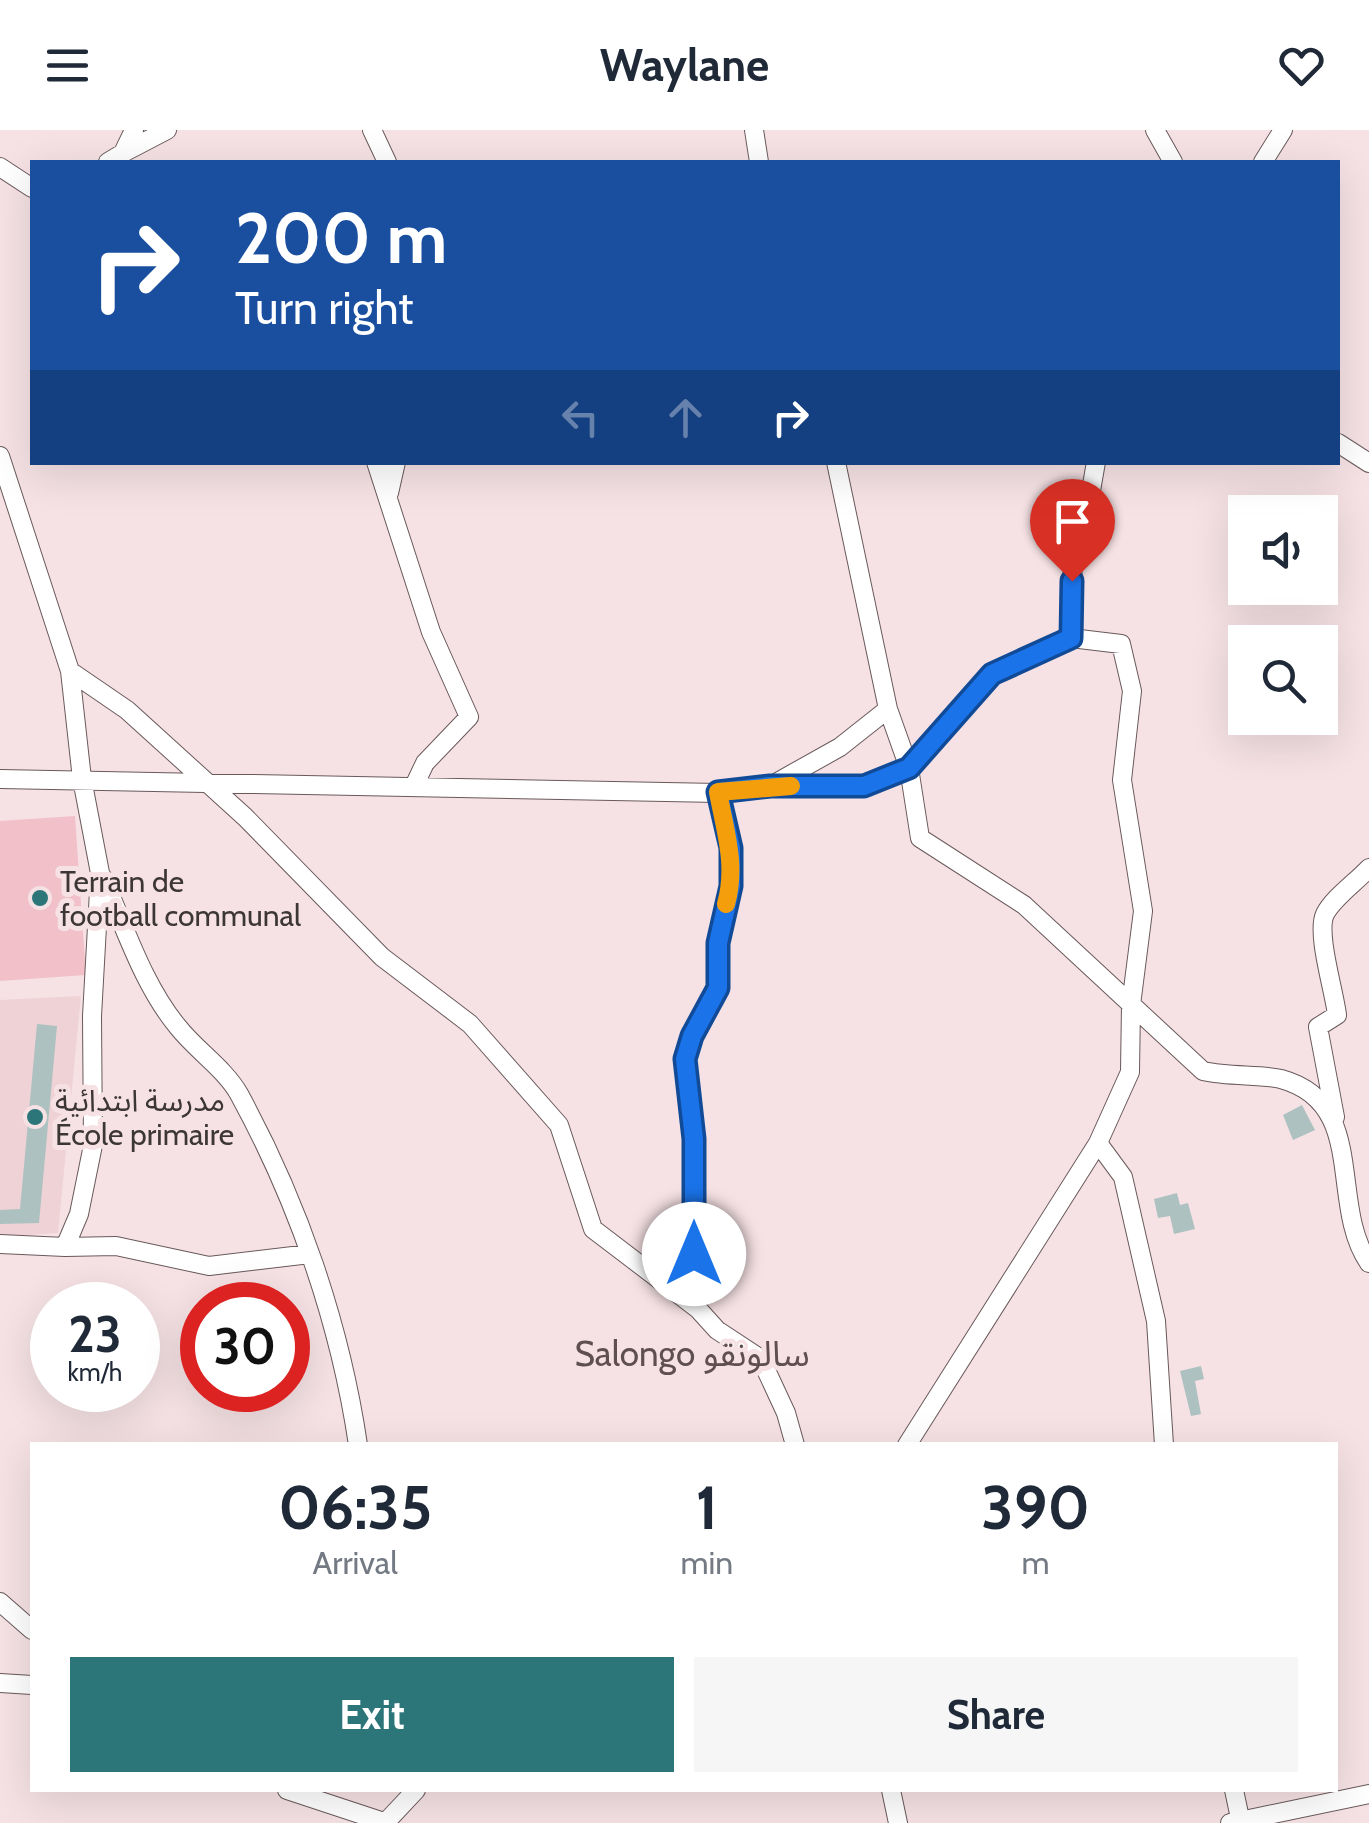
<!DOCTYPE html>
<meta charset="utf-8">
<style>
body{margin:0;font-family:Cabin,"Noto Sans Arabic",sans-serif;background:#f6f6f7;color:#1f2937;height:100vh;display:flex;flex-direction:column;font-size:38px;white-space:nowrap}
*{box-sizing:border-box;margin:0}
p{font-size:32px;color:#747a83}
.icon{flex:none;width:55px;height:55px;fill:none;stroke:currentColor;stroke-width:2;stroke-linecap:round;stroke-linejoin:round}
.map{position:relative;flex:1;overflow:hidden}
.panel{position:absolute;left:30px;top:1312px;width:1308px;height:350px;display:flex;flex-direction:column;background:#fff;border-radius:0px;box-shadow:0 10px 40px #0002}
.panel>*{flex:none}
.hud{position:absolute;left:30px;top:30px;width:1310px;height:305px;border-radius:0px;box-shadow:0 10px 40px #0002;background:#1a4fa0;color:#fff;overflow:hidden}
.tools{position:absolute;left:1228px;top:365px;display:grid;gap:20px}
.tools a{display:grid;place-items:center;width:110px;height:110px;border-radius:0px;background:#fff;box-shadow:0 10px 40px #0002;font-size:50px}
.speed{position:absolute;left:30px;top:1152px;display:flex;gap:20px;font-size:50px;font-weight:700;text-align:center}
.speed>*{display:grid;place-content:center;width:130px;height:130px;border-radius:50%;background:#fff;box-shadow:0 10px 40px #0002;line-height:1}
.speed small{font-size:25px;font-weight:400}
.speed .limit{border:15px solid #d22;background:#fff;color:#111}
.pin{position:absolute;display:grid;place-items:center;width:85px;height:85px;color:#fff;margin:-102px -42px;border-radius:50% 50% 50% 0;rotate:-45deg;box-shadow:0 0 10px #0007}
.pin .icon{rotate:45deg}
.me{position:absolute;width:110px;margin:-55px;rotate:0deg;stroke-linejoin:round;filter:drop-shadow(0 0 8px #0008)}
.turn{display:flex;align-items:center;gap:35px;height:210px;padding:0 40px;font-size:45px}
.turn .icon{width:130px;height:130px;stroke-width:2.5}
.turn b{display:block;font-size:70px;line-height:85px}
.lanes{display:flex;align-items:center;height:95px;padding:0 40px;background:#0003;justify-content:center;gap:50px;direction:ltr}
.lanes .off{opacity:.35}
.eta{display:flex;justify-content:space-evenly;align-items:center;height:170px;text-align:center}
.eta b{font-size:60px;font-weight:700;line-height:70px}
.button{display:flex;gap:20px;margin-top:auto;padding:20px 40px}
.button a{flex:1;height:115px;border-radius:0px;background:#2c767a;color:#fff;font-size:40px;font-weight:700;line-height:115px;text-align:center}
.button a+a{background:#f6f6f7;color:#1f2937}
header{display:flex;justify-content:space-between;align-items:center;height:130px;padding:0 40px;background:#fff;font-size:45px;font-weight:700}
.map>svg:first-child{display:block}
.built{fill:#eed2d6}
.green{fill:#f2c0c8}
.building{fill:#adc1c1}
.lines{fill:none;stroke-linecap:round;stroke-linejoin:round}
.minor-casing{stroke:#69595b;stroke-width:20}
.minor{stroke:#fff;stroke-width:18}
.route-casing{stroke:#114b97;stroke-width:25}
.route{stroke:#1a73e8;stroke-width:18}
.slow{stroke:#f59e0b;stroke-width:18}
.poi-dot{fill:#2c767a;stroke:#f6e2e5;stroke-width:4}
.labels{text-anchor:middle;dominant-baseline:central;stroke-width:10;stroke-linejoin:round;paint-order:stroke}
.poi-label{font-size:30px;fill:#3d3637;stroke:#f6e2e5;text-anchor:start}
.quarter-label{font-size:35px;fill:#5f4f51;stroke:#f6e2e5}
</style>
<header><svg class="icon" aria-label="menu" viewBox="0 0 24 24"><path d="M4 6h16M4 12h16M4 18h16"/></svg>Waylane<svg class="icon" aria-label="heart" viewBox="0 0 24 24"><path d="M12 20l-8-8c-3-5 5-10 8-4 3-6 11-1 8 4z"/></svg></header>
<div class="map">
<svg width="1369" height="1693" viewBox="0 0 1369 1693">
<rect width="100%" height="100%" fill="#f6e2e5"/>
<path class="built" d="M81,866L58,1103L0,1107V870Z"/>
<path class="green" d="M75,686L86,845L0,851V691Z"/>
<path class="building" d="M37,894L57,896L39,1093L0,1094V1080L20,1079Z
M1302,975L1315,1000L1293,1010L1283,985Z
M1177,1063L1180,1075L1188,1073L1195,1099L1174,1104L1170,1086L1158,1088L1154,1069Z
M1201,1236L1204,1249L1195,1251L1201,1284L1191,1286L1180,1241Z"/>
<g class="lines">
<g class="minor-casing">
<path id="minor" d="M372,0L387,32
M754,0L759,32
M1155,0L1173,32
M123,23L167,0
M108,32L123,23L134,0
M1263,32L1283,0
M0,37L32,58
M1338,313L1369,333
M0,326L70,541L82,649L100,743L92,886L93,1015L79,1084L65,1117L0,1114
M376,332L431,502L469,587L425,633L415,654
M389,363L396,332
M1071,508L1121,514L1132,561L1122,650L1143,781L1131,875L1130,942L1098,1013L1123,1047L1156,1191L1164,1315
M70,541L127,580L245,687L382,827L470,894L559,995L593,1099L698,1179L717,1200L761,1229L786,1283L795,1315
M888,579L909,638L920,708L1024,775L1203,941C1229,947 1260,944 1281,949C1369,973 1328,1074 1369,1133
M0,649L718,663L771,656L864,657L909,638L992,544L1071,508L1073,423L1086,389L1096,332
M774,654L840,617L888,579L836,332
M103,748C125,797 143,855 178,897C196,920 225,939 239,964C298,1072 340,1193 358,1315
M1335,987L1318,897L1337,885C1334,860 1316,803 1325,784C1333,768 1356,752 1369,738
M65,1117L116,1116L209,1136L310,1124
M698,1179L693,1148L694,1009L685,929L692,906L718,858V813L731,756V718L718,663
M907,1315L1098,1013
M0,1472L32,1500
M0,1553L32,1555
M287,1660L387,1693
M891,1660L898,1693
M1234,1660L1241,1693
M386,1692L416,1660
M1230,1693L1369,1664"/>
</g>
<use href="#minor" class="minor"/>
</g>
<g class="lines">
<g class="route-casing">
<path id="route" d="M694,1124V1009L685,929L692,906L718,858V813L731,756V718L718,662L770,656H864L909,638L992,544L1071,508L1072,451"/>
</g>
<use href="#route" class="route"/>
<path class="slow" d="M726,774C737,735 725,701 718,662L791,656"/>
</g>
<g class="poi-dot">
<circle cx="40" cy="768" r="10"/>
<circle cx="35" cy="987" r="10"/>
</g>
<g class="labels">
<g class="poi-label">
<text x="60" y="751">Terrain de<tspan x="60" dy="34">football communal</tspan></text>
<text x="55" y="970">مدرسة ابتدائية<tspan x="55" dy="34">École primaire</tspan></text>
</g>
<g class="quarter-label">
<text x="692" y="1223">Salongo سالونقو</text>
</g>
</g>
</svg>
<div class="tools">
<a><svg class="icon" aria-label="sound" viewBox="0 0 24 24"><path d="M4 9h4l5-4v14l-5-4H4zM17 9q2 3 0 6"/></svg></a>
<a><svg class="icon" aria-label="search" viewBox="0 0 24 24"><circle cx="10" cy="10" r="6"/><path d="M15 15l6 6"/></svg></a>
</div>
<div class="speed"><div>23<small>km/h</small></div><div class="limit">30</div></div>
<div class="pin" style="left:1072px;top:451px;background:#d93025"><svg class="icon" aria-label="arrive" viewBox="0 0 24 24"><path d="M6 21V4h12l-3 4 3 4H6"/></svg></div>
<svg class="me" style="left:694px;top:1124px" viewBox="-20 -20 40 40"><circle r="19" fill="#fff"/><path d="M0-13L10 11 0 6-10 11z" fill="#1a73e8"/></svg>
<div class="hud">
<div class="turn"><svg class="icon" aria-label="right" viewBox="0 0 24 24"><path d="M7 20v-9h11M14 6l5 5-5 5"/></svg><div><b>200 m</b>Turn right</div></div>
<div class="lanes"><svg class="icon off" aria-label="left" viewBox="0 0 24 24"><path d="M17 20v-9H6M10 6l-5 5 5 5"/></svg><svg class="icon off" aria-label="ahead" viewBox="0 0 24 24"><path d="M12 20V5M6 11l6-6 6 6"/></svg><svg class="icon" aria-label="right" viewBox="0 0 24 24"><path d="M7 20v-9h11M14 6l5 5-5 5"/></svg></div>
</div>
<section class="panel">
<div class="eta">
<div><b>06:35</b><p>Arrival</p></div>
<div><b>1</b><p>min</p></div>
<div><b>390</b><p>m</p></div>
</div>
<div class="button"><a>Exit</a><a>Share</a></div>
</section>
</div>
